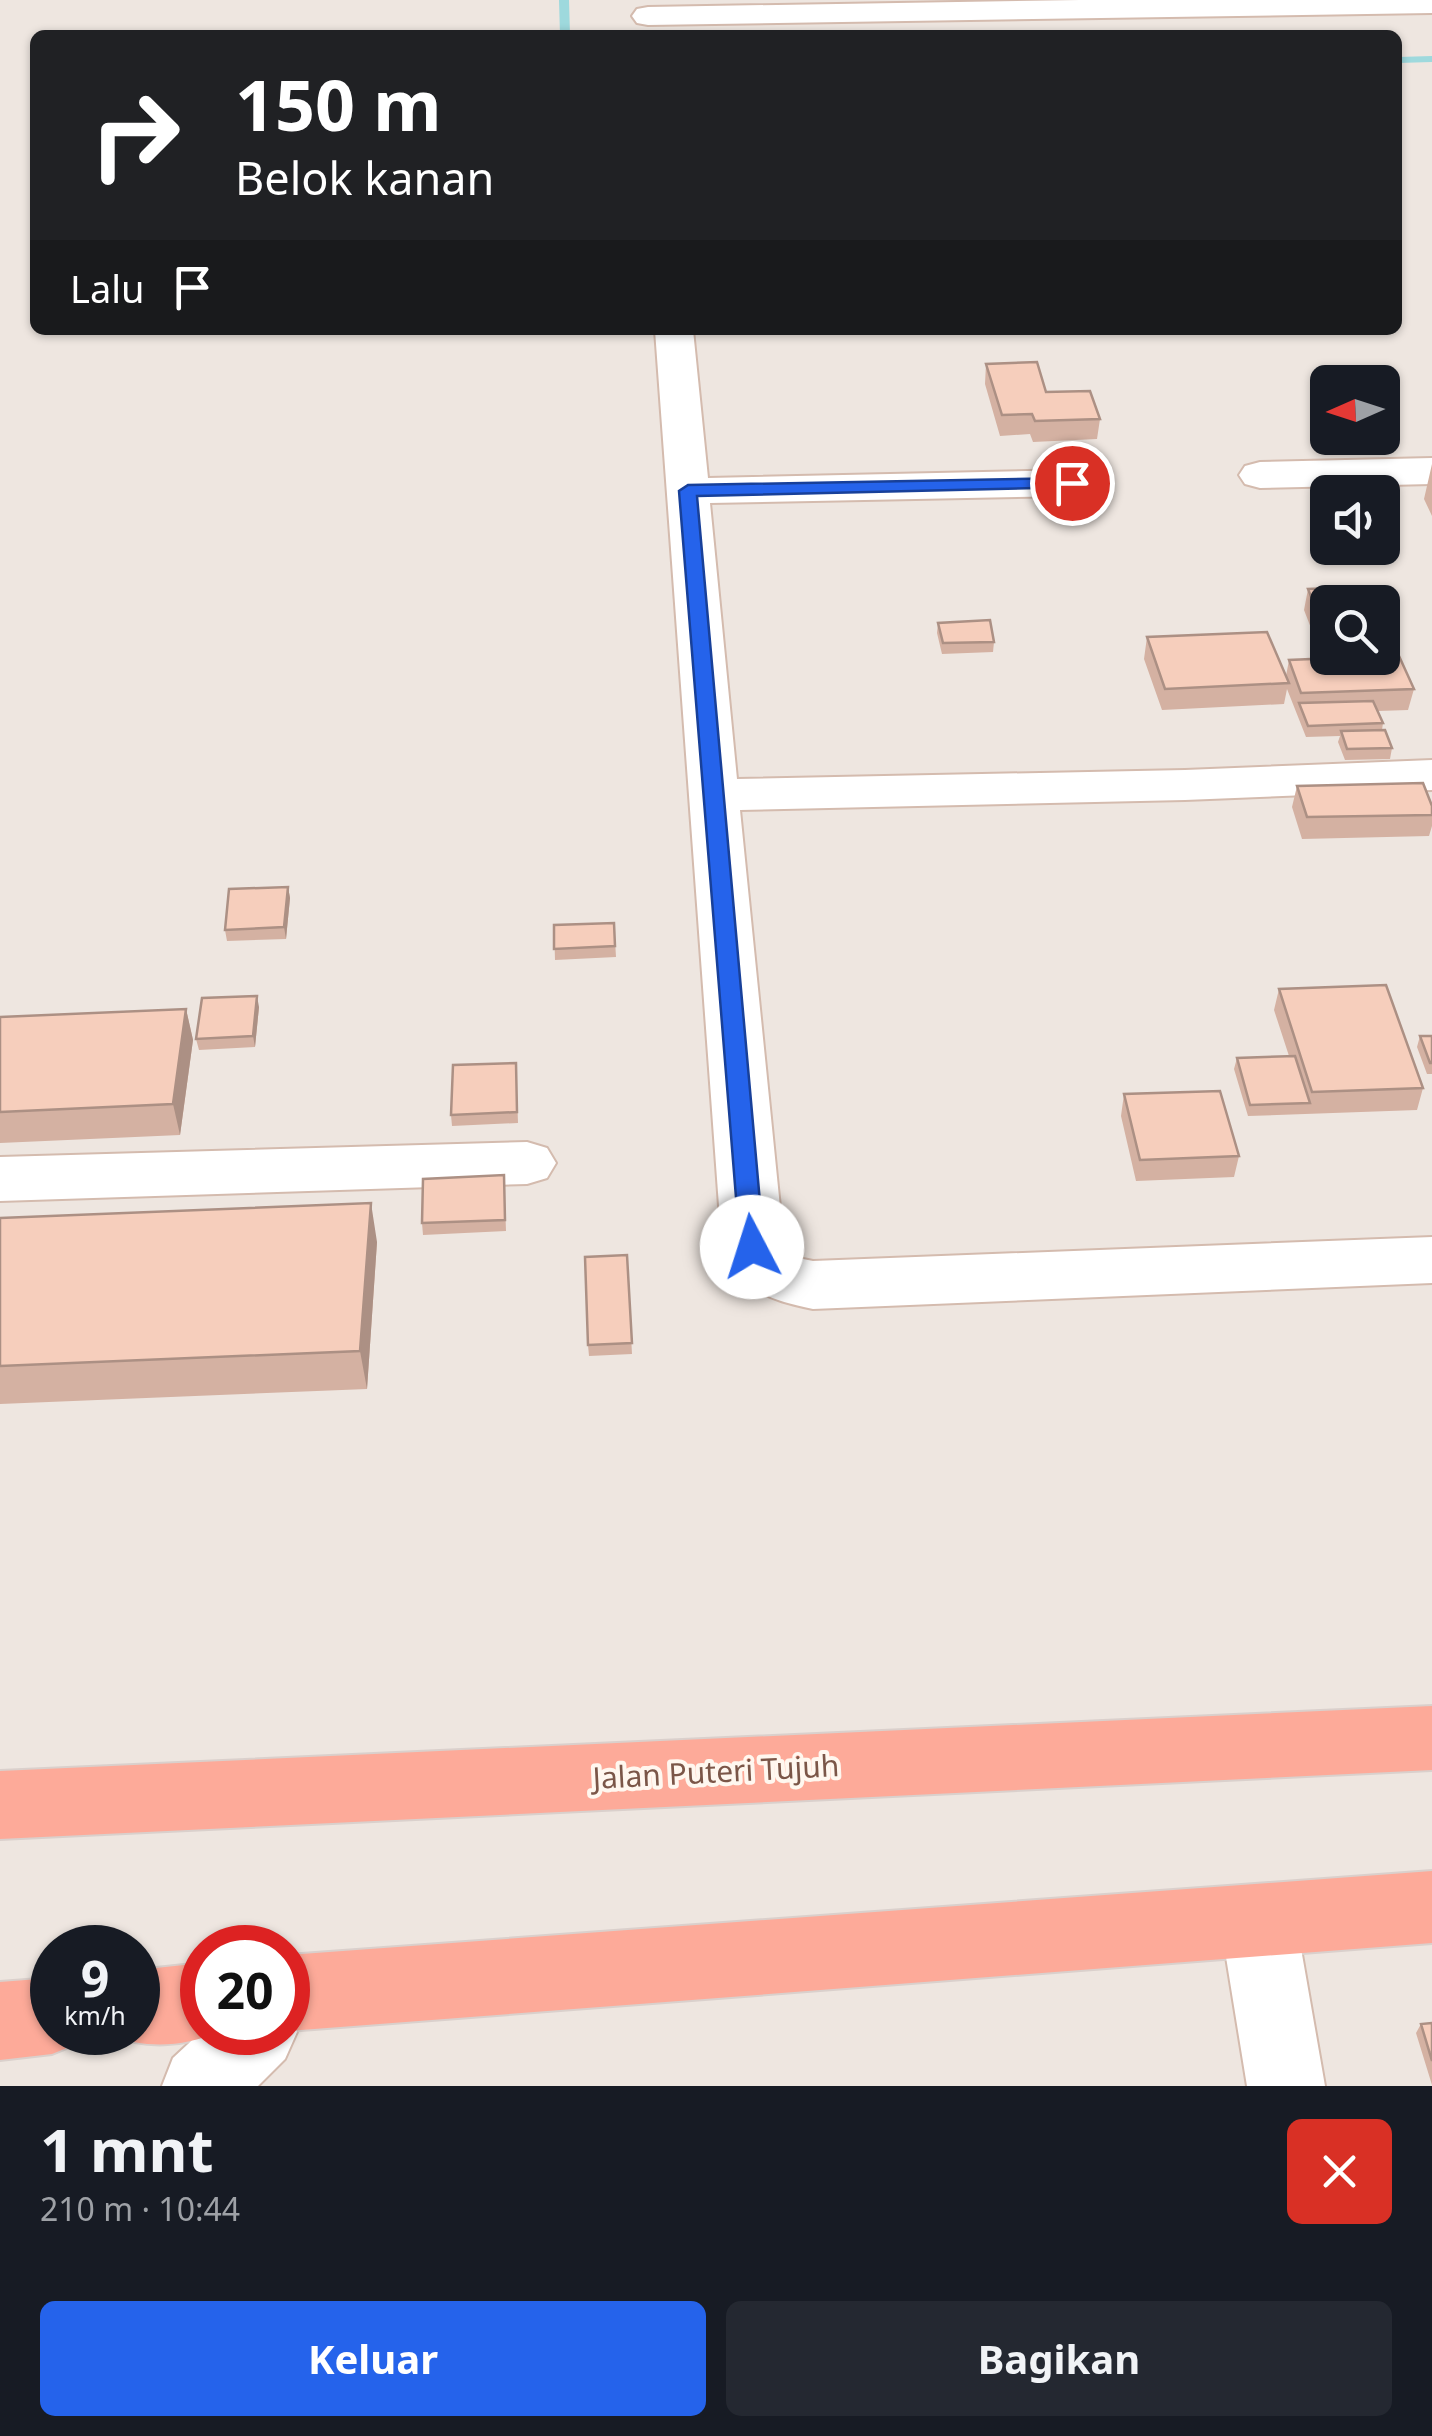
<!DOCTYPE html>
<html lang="id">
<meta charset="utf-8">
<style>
body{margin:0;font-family:"Noto Sans",sans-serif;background:#242831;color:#f1f3f6;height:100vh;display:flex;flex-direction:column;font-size:38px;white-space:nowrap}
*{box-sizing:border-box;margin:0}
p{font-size:32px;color:#9ea1a6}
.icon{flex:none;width:55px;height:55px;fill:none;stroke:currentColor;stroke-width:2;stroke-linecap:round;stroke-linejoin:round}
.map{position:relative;height:2086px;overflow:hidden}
.sheet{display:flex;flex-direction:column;background:#171b24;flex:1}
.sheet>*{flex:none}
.hud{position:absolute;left:30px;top:30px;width:1372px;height:305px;border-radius:15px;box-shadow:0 2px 8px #0004;background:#202124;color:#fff;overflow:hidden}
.needle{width:65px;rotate:267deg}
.tools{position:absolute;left:1310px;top:365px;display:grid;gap:20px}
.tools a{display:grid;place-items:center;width:90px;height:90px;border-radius:15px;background:#171b24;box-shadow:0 2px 8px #0004;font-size:50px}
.speed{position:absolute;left:30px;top:1925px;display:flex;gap:20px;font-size:50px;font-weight:700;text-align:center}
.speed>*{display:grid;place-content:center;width:130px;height:130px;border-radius:50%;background:#171b24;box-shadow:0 2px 8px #0004;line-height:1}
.speed small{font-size:25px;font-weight:400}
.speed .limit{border:15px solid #d22;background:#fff;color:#111}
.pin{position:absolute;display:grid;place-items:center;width:85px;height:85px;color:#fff;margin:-42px;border:5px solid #fff;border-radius:50%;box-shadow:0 2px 10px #0007}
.me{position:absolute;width:110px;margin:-55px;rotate:355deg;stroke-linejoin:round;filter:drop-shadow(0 0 8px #0008)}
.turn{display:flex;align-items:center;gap:35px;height:210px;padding:0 40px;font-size:45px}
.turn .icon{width:130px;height:130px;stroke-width:2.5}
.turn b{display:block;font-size:70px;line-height:85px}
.then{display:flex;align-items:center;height:95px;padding:0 40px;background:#0003;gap:20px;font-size:38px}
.round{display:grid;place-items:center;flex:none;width:105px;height:105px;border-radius:15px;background:#242831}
.overview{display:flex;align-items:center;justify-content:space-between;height:170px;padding:0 40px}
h1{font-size:60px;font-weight:700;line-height:75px}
.primary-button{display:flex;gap:20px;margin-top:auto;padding:20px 40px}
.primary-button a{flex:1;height:115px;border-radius:15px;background:#2563eb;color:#fff;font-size:40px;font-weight:700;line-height:115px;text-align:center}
.primary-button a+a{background:#242831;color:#f1f3f6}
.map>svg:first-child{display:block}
.industrial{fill:#eee6e0;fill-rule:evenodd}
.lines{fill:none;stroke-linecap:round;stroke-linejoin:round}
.stream{fill:#9ed9dd;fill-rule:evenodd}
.minor-casing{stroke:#d4bbae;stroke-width:4}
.highway-casing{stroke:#dad0cc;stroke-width:4}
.minor{fill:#fff;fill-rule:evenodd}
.highway{fill:#fdaa99;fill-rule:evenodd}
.wall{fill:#d4b1a2}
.shaded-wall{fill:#ac9084}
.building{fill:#f6cebc;stroke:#ac9084;stroke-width:2.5}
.route{fill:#2563eb;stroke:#184099;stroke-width:2.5}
.labels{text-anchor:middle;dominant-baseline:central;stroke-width:8;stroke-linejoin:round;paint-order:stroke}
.near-street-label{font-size:30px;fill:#7b5648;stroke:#fff7ef}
</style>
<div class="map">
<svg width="1432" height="2086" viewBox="0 0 1432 2086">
<rect width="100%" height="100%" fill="#fef3e7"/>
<path class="industrial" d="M0,0H1432V2086H0ZM35,35H1398V330H35ZM1328,382H1382V438H1328ZM1328,492H1382V548H1328ZM1328,602H1382V658H1328ZM52,1948H138V2032H52ZM202,1948H288V2032H202Z"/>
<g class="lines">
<path class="stream" d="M559,0H569L570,35H560Z
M1432,56V62L1398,63V57Z"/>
<g class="minor-casing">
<path id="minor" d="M1080,0H1432V13L648,25L637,23L632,16L637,9L648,7Z
M655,330H693L708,478L1072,470L1087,474L1093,483L1087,492L1072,496L710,503L737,779L1185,770L1432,760V790L1185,800L740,810L784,1247L798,1258L813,1261L1432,1237V1283L813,1309C765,1299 745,1291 722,1247Z
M1432,458V484L1260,488L1245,484L1239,475L1245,466L1260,462Z
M527,1142L547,1148L556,1163L547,1178L527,1184L0,1201V1157Z
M1258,1884L1285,1894L1296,1920L1325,2086H1247L1220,1920L1231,1894Z
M288,2009L297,2032L285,2059L258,2086H162L173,2058L202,2031L288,2032Z"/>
</g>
<g class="highway-casing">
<path id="highway" d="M1432,1706V1770L0,1839V1771Z
M1432,1871V1943L288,2031V1955Z
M202,1963V2032H218C184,2047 145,2049 111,2035L138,2032V1970Z
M52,1978V2032H84L79,2043L52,2054L0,2060V1982Z"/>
</g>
<use href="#minor" class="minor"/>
<use href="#highway" class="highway"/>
</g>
<path class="wall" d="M986,364L1100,419L1097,439L1033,442L1030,434L1000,436L985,384Z
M1432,464V516L1424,499Z
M1308,589L1328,602V658H1382V619L1396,651L1395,656L1414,689L1408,710L1378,711L1383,723L1382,730L1392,748L1390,759L1345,760L1338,742L1340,736L1306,737L1287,689L1284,704L1162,710L1144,659L1147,637L1286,676L1289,660L1323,659L1304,610Z
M938,623L994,642L993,652L942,654L937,633Z
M1297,786L1432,806V826L1429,836L1302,839L1292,807Z
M288,887L290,898L286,939L227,941L225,930Z
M614,923L616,957L555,960L554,925Z
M1279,989L1423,1088L1417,1110L1248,1116L1234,1069L1237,1058L1289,1056L1274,1010Z
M259,1007L255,1047L199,1050L196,1039Z
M186,1009L193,1040L180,1135L0,1143V1017Z
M1420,1036H1432V1074H1427L1417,1047Z
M516,1063L518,1123L452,1126L451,1115Z
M1124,1094L1239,1156L1234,1177L1136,1181L1121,1116Z
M504,1175L506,1231L423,1235L422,1223Z
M0,1218L377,1242L367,1389L0,1404Z
M627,1255L632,1354L589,1356L588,1345Z
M1432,2023V2085L1416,2033L1421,2024Z"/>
<path class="shaded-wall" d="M288,887L290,898L286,939L284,927Z
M257,996L259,1007L255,1047L253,1036Z
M186,1009L193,1040L180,1135L173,1104Z
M371,1203L377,1242L367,1389L360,1351Z"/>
<path class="building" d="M1037,362L1046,392L1090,391L1100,419L1035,421L1032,414L1002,415L986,364Z
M1382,415L1388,416L1382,427Z
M1369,587L1375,602H1328V638L1308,589Z
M1382,619L1396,651L1382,652Z
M990,620L994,642L943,643L938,623Z
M1267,632L1289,683L1165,689L1147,637Z
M1382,656H1399L1414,689L1301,693L1289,660Z
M1373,701L1383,723L1308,726L1299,703Z
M1385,730L1392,748L1347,749L1341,731Z
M1423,783L1432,806V815L1307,817L1297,786Z
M288,887L284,927L225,930L229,889Z
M614,923L615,946L554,949V925Z
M1386,985L1423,1088L1312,1092L1279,989Z
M257,996L253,1036L196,1039L202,998Z
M186,1009L173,1104L0,1112V1017Z
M1420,1036H1432V1063H1430Z
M1295,1056L1310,1103L1250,1105L1237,1058Z
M516,1063L517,1112L451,1115L453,1065Z
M1220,1091L1239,1156L1140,1160L1124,1094Z
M504,1175L505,1220L422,1223L423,1179Z
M371,1203L360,1351L0,1366V1218Z
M627,1255L632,1343L588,1345L585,1257Z
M1432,2023V2061L1421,2024Z"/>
<path class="route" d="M1072,478L1079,480V487L697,496L764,1247L761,1254H743L740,1247L679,491L688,485Z"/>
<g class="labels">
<g class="near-street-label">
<text transform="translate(716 1771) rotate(-3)">Jalan Puteri Tujuh</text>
</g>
</g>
</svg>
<div class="tools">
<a><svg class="needle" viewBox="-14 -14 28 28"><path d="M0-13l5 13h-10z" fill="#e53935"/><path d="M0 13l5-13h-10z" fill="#9ea1a6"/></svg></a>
<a><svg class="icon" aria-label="sound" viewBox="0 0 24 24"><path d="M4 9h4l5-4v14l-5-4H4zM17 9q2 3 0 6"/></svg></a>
<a><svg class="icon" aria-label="search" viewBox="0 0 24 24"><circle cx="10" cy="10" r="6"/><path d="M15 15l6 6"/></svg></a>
</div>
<div class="speed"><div>9<small>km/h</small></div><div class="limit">20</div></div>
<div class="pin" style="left:1072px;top:483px;background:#d93025"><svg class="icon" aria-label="arrive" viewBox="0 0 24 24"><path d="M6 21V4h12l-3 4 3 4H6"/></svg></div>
<svg class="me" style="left:752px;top:1247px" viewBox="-20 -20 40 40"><circle r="19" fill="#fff"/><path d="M0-13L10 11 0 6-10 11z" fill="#2563eb"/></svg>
<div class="hud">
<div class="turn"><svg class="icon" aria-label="right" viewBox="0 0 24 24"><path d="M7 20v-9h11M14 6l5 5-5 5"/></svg><div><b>150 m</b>Belok kanan</div></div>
<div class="then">Lalu<svg class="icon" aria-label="arrive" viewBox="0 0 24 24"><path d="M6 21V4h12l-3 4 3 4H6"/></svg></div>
</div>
</div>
<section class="sheet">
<div class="overview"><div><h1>1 mnt</h1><p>210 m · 10:44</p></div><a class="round" style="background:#d93025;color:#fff"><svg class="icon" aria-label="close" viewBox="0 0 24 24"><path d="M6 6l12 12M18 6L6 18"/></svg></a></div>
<div class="primary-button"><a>Keluar</a><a>Bagikan</a></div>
</section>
